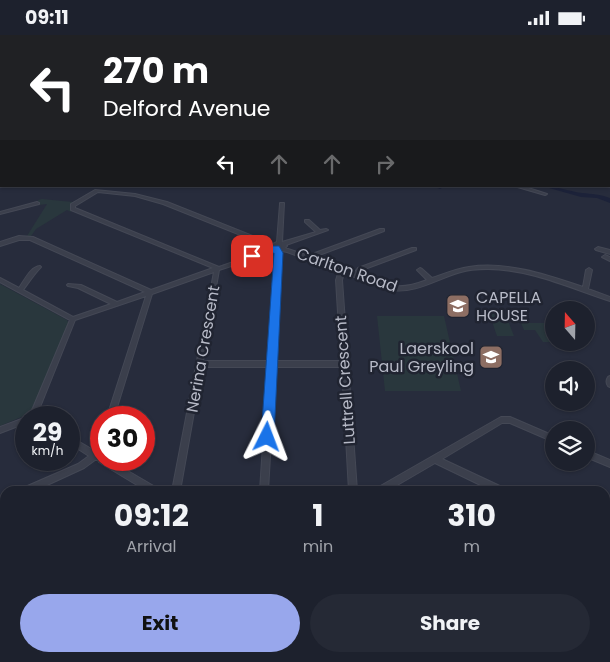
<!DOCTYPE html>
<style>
body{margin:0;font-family:Poppins,sans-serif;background:#252935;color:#f1f3f6;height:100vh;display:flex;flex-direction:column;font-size:19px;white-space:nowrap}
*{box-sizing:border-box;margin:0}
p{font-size:16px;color:#a0a3aa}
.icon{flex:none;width:28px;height:28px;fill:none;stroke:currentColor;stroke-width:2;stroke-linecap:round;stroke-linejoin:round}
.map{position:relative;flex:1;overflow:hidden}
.drawer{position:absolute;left:0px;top:451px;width:610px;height:176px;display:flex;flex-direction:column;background:#1d212d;border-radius:15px 15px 0 0;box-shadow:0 1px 4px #0004,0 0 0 1px #3b3e49}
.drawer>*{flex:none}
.hud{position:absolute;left:0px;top:0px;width:610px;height:152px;box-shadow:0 1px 4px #0004,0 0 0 1px #3b3e49;background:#202124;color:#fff;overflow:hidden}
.needle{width:32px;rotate:340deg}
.fabs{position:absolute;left:545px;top:266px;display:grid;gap:10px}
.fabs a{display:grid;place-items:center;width:50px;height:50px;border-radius:50%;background:#1d212d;box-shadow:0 1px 4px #0004,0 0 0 1px #3b3e49;font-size:25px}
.speed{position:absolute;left:15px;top:371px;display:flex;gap:10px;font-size:25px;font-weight:700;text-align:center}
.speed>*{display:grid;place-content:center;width:65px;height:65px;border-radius:50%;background:#1d212d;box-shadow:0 1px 4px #0004,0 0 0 1px #3b3e49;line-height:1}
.speed small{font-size:12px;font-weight:400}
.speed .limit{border:8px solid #d22;background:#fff;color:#111}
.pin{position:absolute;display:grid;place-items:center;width:42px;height:42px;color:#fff;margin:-21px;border-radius:10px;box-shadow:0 2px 8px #0006}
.me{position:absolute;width:55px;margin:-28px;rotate:3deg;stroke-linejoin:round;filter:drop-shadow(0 0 4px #0008)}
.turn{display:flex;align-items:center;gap:18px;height:105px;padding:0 20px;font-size:22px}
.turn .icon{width:65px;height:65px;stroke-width:2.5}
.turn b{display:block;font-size:35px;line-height:42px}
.lanes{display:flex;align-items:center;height:48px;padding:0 20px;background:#0003;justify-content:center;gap:25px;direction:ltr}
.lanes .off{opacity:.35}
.eta{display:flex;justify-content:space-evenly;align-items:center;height:85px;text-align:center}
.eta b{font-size:30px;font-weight:700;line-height:35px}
.primary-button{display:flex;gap:10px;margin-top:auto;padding:10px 20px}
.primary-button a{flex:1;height:58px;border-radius:30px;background:#98a7ec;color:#111;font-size:20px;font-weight:700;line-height:58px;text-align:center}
.primary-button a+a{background:#252935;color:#f1f3f6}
.status{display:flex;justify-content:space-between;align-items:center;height:35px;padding:0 25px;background:#1d212d;direction:ltr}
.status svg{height:14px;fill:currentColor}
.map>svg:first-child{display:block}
.green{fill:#29373d}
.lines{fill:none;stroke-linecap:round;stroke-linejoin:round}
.river{fill:#1c2239;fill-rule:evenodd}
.minor-casing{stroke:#444855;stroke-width:2}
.minor{fill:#3b3f4c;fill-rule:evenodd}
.route{fill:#1a73e8;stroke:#114b97}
.labels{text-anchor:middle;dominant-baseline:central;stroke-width:5;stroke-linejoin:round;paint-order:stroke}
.street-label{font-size:16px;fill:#b7bac7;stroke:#202431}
.poi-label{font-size:16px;fill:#b7bac7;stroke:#202431;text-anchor:start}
</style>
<div class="status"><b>09:11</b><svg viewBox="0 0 49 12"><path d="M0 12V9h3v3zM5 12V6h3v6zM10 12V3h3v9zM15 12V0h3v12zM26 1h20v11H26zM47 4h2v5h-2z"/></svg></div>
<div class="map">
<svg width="610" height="627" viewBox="0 0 610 627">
<rect width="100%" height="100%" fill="#272c3c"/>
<path class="green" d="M302,0H610V137L609,1Z
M42,164L73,167L71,177L67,175L36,194L31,201H27L47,169L39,170L38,165Z
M0,249L67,285L69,289L33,373L26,380L0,391Z
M489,278H505L514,301H497Z
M377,281H444L461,356H385Z
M521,288H554V307H543L535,295H524Z"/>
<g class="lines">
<path class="river" d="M0,110H1V114H0Z
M433,151H443L444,152L440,154Z
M542,151C556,151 568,156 582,158C592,159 600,159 610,163V168L597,163L581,162Z"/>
<g class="minor-casing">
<path id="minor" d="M0,8H1V10H0Z
M609,144H610V146H609Z
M514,151H522L547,159L545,160Z
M95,155L135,159L167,167L273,209L277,207L280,169V168H284L282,207L316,197L305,187V185H309L320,195L326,194L328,195L286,210L287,211L285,213L312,222L315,218L380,194H384V196L319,220L316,224L354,238L358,233L412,213H416V215L362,235L359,239C387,250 396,257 427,245L417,235L420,233L422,234L432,243C444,239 456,234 469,232C507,226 547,240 583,252L586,235L589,233L592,235L588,254L610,262V266C570,253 530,234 488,234C479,234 470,234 461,237C438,243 416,259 391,255C386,254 381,252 376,250C365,246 355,242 344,238L342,245L357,456H349L342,332H275L268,456H260L268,332H202L180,456H172L214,237L152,259L114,382H107L146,261L75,285L38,377L34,382H26V388L0,398V392L27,382L33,373L70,285L0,247V243L19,253C25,245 30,232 40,231L41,232C34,239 29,247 23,255L73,282L111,269L78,253L68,251L67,250L68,249L81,250L117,267L145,257L30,205H19L0,211V207L19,201L33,202L151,255L213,233L71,175V169ZM98,157L135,161L163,169L273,213L219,232L75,173V171ZM277,216L275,218L268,326H203L219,235ZM282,216L287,217L339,236L336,245L341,326H275L281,218Z
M37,167L39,168V169L0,179V177Z
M598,212L610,215V219L596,215L595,214Z
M605,220L610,222V226L602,222Z
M610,341V352L608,351C606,348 606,345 608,342Z
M501,382H510L554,401V407L510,388H502L442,424L504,453L505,456H493L435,428L387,456H376L377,453Z
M69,401L95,416L101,413V420L100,421L101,425H109L157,453L158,456H147L99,427L98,425H95L84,433L34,456H22L23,453L78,429L89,421L69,408Z
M586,415L610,425V432L586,422Z
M5,462V470L0,472V464Z
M605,503L610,505V513L605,511Z
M5,553V562L0,564V555Z
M605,607L610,610V620L605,617Z
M86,622H101C98,627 89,627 83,627L85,624Z
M249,622H259V627H249Z
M406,622H420L423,627C417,627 409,627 406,622Z
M524,622H534L533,627H523Z"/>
</g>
<use href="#minor" class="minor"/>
</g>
<path class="route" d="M272,211H279L283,218L274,402L272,406L267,407L263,406L261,402L274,218L252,224L247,221L248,219Z"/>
<defs>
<g id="school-square" transform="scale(1.25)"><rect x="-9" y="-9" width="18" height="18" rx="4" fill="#8d6e63" stroke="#202431"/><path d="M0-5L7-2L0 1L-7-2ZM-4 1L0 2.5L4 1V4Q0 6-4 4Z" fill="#fff"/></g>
</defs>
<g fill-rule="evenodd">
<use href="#school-square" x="458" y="271"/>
<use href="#school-square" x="491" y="322"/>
</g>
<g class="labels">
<g class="street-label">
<text transform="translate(347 235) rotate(19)">Carlton Road</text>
<text transform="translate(203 314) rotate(-80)">Nerina Crescent</text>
<text transform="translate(345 345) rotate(-94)">Luttrell Crescent</text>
</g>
<g class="poi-label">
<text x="476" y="262">CAPELLA<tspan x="476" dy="18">HOUSE</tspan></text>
<text x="474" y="313" text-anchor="end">Laerskool<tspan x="474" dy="18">Paul Greyling</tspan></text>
</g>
</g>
</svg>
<div class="fabs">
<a><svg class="needle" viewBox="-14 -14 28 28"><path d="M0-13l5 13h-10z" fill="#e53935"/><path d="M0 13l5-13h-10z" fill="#a0a3aa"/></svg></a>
<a><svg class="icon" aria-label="sound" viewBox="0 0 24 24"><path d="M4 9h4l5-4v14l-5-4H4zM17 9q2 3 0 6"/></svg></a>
<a><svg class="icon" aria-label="layers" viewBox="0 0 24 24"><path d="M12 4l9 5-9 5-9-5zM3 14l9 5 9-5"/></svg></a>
</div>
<div class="speed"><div>29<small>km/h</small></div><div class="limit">30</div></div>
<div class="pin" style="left:252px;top:221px;background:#d93025"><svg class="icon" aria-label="arrive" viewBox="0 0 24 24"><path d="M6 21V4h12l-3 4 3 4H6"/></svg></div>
<svg class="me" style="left:267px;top:402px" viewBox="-20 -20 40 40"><path d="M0-17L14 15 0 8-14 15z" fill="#1a73e8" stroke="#fff" stroke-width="4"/></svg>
<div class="hud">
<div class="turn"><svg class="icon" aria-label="left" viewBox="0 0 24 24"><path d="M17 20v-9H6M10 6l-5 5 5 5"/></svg><div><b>270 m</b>Delford Avenue</div></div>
<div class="lanes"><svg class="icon" aria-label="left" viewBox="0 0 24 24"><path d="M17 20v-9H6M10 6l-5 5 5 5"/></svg><svg class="icon off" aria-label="ahead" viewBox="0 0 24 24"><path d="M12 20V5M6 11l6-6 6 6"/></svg><svg class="icon off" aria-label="ahead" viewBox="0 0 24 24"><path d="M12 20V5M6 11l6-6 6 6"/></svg><svg class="icon off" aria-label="right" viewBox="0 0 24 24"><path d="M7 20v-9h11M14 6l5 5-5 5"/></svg></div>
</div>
<section class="drawer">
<div class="eta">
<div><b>09:12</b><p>Arrival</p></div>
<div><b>1</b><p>min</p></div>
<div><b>310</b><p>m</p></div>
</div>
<div class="primary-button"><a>Exit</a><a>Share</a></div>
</section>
</div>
